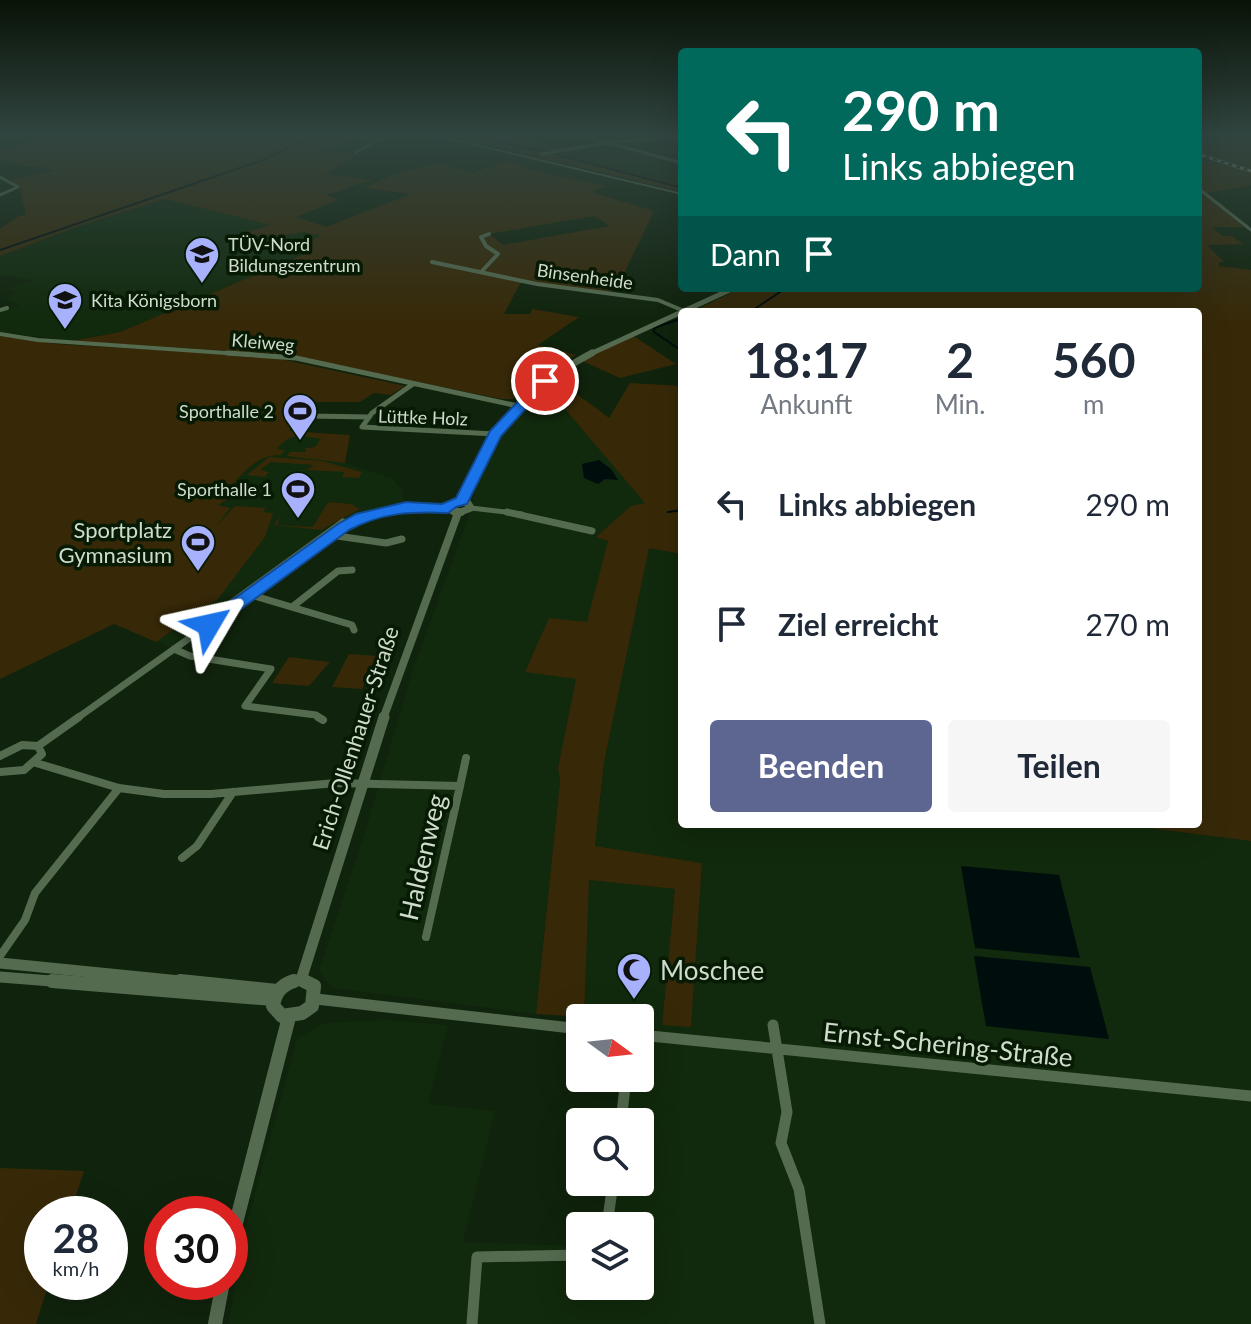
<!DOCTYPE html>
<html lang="de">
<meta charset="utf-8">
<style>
body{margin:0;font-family:Lato,sans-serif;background:#f6f6f7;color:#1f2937;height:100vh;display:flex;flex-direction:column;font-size:30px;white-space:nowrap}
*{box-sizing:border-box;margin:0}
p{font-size:26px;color:#747a83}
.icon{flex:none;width:44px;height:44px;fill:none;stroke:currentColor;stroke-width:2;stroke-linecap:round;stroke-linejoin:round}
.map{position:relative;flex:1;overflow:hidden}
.details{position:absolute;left:678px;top:308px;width:524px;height:520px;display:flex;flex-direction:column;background:#fff;border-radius:8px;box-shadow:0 8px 32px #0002}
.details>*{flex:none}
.top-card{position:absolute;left:678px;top:48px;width:524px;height:244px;border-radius:8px;box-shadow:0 8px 32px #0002;background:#00695c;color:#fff;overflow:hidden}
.needle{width:52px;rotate:105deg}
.tools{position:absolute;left:566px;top:1004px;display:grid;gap:16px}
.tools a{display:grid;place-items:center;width:88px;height:88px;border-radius:8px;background:#fff;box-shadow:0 8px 32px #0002;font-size:40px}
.speed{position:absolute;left:24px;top:1196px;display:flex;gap:16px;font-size:40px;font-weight:700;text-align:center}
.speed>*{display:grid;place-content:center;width:104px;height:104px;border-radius:50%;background:#fff;box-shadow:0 8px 32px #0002;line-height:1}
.speed small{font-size:20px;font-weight:400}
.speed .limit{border:12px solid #d22;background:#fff;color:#111}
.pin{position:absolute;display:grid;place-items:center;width:68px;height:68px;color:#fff;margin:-34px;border:4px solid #fff;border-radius:50%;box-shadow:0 2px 8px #0007}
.me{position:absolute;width:88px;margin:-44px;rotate:54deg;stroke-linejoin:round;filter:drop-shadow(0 0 6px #0008)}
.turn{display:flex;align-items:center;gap:28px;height:168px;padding:0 32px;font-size:36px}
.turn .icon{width:104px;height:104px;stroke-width:2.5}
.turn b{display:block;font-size:56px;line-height:68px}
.then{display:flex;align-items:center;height:76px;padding:0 32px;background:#0003;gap:16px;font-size:30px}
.eta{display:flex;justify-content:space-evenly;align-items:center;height:136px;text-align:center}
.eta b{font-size:48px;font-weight:700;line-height:56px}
.button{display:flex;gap:16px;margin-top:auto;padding:16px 32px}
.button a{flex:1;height:92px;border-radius:8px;background:#5c6690;color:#fff;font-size:32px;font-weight:700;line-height:92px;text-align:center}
.button a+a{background:#f6f6f7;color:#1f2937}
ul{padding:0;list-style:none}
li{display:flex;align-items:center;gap:24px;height:120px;padding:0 32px}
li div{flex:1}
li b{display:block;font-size:30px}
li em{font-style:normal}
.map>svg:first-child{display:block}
.built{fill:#11290c}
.green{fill:#372908;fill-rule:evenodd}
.water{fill:#000d0d}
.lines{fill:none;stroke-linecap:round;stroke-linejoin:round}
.stream{stroke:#000d0d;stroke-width:2}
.minor-far5{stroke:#556b50;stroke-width:3}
.minor-far4{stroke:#556b50;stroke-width:4}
.minor-far3{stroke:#556b50;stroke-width:5}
.minor-far2{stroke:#556b50;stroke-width:7}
.minor-far1{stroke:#556b50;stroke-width:8}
.minor{stroke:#556b50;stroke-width:11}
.tertiary-far4{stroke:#556b50;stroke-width:5}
.tertiary-far3{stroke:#556b50;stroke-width:7}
.tertiary-far2{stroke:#556b50;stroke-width:8}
.tertiary-far1{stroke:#556b50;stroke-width:11}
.tertiary{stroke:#556b50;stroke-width:14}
.secondary{fill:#556b50;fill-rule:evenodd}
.rail-casing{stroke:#94a391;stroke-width:3}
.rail{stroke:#071a04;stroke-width:2;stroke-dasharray:4;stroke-linecap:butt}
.route{fill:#1a73e8;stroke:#114b97;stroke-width:2}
.labels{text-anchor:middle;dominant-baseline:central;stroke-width:7;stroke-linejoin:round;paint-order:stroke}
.far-poi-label{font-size:18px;fill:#cfdccc;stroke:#071a04;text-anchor:start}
.far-street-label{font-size:18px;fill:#cfdccc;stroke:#071a04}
.poi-label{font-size:22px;fill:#cfdccc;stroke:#071a04;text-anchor:end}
.street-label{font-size:22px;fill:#cfdccc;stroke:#071a04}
.near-street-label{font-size:26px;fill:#cfdccc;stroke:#071a04}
.near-poi-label{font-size:26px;fill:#cfdccc;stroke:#071a04;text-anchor:start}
</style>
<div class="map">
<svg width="1251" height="1324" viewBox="0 0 1251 1324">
<rect width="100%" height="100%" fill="#10230c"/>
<path class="built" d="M682,146V186L574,157L627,148L634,151Z
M164,199L339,240L120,332L72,341L0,332V312L19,306L6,298L18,292L5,290L33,280L0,275V256L76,227Z
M547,388L646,503L596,537L608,541L558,768L560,780L536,1014L332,988L319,971L362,841L414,666L468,518L480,473L499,434L525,404Z
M289,432L350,435L345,463L392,478L402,489L403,502L356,514L326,531L169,647L114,624L241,475Z
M649,547L682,554V824H1118L1251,841V1324H228L246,1226L297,1039L323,1023L386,1020L448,1025L428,1104L495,1111L463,1242L580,1246V1286H640V1226H602L607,1182H640V1122H615L620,1078H640V1018L584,1017L588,880L675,889L662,1024L691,1026L702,864L595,846L604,762Z"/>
<path class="green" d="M48,136H382L372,142L348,140L326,151L357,154L324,174L372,180L327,195L339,200L296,217L326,227L411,194L364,188L393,175L438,163L473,173L506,161L533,171L606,186L591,192L654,211L625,271L626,275L609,293L522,280L504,314H530L532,309L579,317L538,345L576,355L546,372L513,399H501L282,354L72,341L120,332L307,253L292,250L321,236L304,232L267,238L245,233L271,225L164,199L76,227L0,256V229L19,216L26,215L20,188L10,180L54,171L38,165L27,167L0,159V152ZM594,216L610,226L503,245L489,234Z
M452,136H513L568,149L555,152L682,186V192Z
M1223,136H1251V169L1198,152V145Z
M1216,160L1251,171V185L1207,193L1198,186V163Z
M1198,189L1244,227H1212L1222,236H1232L1243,244L1207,245L1224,262H1219V266L1251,270V841L1118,824H1198V312H692L741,288H1198Z
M632,335L676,364L620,378L582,361Z
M0,336L56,344L271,357L405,386L391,395L374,393L360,402H314L289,431L350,435L345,463L287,456L290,452H306L305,448L315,447L321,439C304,436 291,431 277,449L285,450L281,455C257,453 240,476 226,493L231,497L218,505L230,508L216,527L235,506L266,508L263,512L273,513L265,537L218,599L156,642L114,624L0,679Z
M630,383L682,386V554L649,548L604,762L595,846L702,863L691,1027L662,1025L675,889L589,880L584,1017L536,1014L560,781L558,768L576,679L525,672L549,618L587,622L608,541L596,537L631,506L645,503L547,388L552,384C571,388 594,406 609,418Z
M269,457L322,461L362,472L359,478L342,477L344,472L306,470L314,465L271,462L260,470L269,472L265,477L247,475Z
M328,502L351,504L360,509L321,530L274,525L280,515L277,525L313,527Z
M349,654L378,656L362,689L332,687Z
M289,657L330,662L309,686L272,683Z
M0,1168L84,1171L70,1214H42V1282H49L36,1324H0Z"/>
<path class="water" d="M599,460L611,469L618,480L605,479L598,484L584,478L582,464Z
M961,866L1059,875L1080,958L975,948Z
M974,956L1090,967L1109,1039L986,1026Z"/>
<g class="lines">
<path class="stream" d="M470,136L551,153L682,188
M0,250L263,160L311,136
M750,312L786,288
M682,318L654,328V332L682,351
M668,512L682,510"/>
<path class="minor-far5" d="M583,136L682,163
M356,152L387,136
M542,154L612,142L682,137
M0,177L18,187L0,195
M1198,188L1251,230"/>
<path class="minor-far4" d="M432,262L537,284L658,300L684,311
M482,271L498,254L486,246L481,237L489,234
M0,310L7,308
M0,334L38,340L255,355"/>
<path class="minor-far3" d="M227,353L296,358L518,406
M413,384L372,413L362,427L495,434
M310,416L368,417
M471,508L522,514
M377,514L398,507L448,509"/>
<path class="minor-far2" d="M507,512L592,531
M330,535L386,543L402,539
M248,594L352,625L354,630
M292,607L338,571L352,570
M194,630L343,522
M174,649L190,656L271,669L245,706L316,715L321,719
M76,719L352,522L383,512"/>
<path class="minor-far1" d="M318,717L323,720
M38,746L79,717
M0,756L22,745L38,746L42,754L24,770L0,772
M36,763L119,788L164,794H211L336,783L460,786L466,758
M182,858L197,846L233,792
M426,937L460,786
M0,956L25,920L35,893L119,788"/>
<path class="minor" d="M316,999L580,1029
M773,1025L787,1112L781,1143L799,1189L820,1324
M640,1035L1251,1096
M621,1122L626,1078
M607,1226L613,1182
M472,1324L477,1257L580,1255"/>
<path class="tertiary-far4" d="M588,355L734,288"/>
<path class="tertiary-far3" d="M459,501L468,503L471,508L458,513L448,509L449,504Z
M462,501C494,429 520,391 592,353"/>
<path class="tertiary-far2" d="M455,512H461
M383,719L458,513"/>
<path class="tertiary-far1" d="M0,963L200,983
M0,977L77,983
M301,980L384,717
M288,983L301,980L308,983"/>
<path class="tertiary" d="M52,981L273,999
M180,981L277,991
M294,981C281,985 275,993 273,1006L282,1016L302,1013L312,1006L314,986L304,981
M230,1246L289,1017
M215,1324L223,1282"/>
<path class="secondary" d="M443,136L682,193V195L434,136Z
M1199,136H1206L1198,139Z"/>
<g class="rail-casing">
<path id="rail" d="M1198,154L1251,171"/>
</g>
<use href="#rail" class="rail"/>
</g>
<linearGradient id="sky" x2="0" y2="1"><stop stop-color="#091307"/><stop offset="0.42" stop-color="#314540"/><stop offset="1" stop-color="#314540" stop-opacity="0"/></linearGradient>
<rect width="1251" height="322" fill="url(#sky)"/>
<path class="route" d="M540,378L551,381L501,436L467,504L456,507L448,513C411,511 381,513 349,530L215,628H203L200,625L203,621L338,524L356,514L406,502L442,504L456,498L490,431Z"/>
<defs>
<g id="school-pin" transform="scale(1.8)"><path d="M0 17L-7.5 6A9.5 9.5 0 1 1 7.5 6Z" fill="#a7b1fc" stroke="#071a04"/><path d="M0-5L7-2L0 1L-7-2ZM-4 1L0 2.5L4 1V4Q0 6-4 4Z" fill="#111"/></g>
<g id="stadium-pin" transform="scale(1.8)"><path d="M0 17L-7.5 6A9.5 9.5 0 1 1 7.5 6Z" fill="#a7b1fc" stroke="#071a04"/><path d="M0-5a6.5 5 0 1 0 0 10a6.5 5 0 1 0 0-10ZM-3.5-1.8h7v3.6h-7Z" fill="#111"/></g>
<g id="mosque-pin" transform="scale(1.8)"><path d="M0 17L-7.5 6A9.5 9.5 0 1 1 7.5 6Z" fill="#a7b1fc" stroke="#071a04"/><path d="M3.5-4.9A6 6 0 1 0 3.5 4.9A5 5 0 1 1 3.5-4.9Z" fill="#111"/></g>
</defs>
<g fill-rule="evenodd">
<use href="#school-pin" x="202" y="254"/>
<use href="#school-pin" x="65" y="300"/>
<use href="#stadium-pin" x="300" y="411"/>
<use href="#stadium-pin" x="298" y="489"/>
<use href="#stadium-pin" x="198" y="542"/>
<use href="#mosque-pin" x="634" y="970"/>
</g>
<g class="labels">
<g class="far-poi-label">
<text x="228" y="244">TÜV-Nord<tspan x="228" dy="21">Bildungszentrum</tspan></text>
<text x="91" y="300">Kita Königsborn</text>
<text x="274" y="411" text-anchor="end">Sporthalle 2</text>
<text x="272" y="489" text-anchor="end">Sporthalle 1</text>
</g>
<g class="far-street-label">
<text transform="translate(585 276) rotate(8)">Binsenheide</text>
<text transform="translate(263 342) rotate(5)">Kleiweg</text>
<text transform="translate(423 417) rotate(2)">Lüttke Holz</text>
</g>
<g class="poi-label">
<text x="172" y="529">Sportplatz<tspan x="172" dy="25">Gymnasium</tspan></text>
</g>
<g class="street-label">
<text transform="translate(355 738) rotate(-72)">Erich-Ollenhauer-Straße</text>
</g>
<g class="near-street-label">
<text transform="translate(422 857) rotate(-77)">Haldenweg</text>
<text transform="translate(948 1044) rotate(6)">Ernst-Schering-Straße</text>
</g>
<g class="near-poi-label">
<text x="660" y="970">Moschee</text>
</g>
</g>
</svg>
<div class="tools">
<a><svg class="needle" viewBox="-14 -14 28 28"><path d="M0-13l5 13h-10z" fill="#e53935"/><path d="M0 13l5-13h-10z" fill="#747a83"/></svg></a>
<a><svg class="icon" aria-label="search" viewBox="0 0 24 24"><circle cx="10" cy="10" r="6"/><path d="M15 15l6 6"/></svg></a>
<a><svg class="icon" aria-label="layers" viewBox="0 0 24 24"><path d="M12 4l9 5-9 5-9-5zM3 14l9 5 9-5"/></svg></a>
</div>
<div class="speed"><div>28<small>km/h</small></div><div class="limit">30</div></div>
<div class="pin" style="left:545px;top:381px;background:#d93025"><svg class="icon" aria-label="arrive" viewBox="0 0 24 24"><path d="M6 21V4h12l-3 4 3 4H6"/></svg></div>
<svg class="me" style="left:209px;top:625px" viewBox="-20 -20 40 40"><path d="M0-17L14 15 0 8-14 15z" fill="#1a73e8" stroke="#fff" stroke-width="4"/></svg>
<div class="top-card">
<div class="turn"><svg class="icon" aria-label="left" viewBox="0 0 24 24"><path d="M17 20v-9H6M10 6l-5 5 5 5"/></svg><div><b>290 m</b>Links abbiegen</div></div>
<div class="then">Dann<svg class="icon" aria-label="arrive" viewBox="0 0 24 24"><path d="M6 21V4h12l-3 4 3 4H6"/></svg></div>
</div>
<section class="details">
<div class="eta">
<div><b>18:17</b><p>Ankunft</p></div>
<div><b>2</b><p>Min.</p></div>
<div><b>560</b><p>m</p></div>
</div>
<ul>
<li><svg class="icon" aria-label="left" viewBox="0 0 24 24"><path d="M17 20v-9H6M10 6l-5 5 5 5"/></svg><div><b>Links abbiegen</b></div><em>290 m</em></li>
<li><svg class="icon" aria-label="arrive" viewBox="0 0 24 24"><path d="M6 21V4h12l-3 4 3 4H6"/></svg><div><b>Ziel erreicht</b></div><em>270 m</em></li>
</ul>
<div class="button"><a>Beenden</a><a>Teilen</a></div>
</section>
</div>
